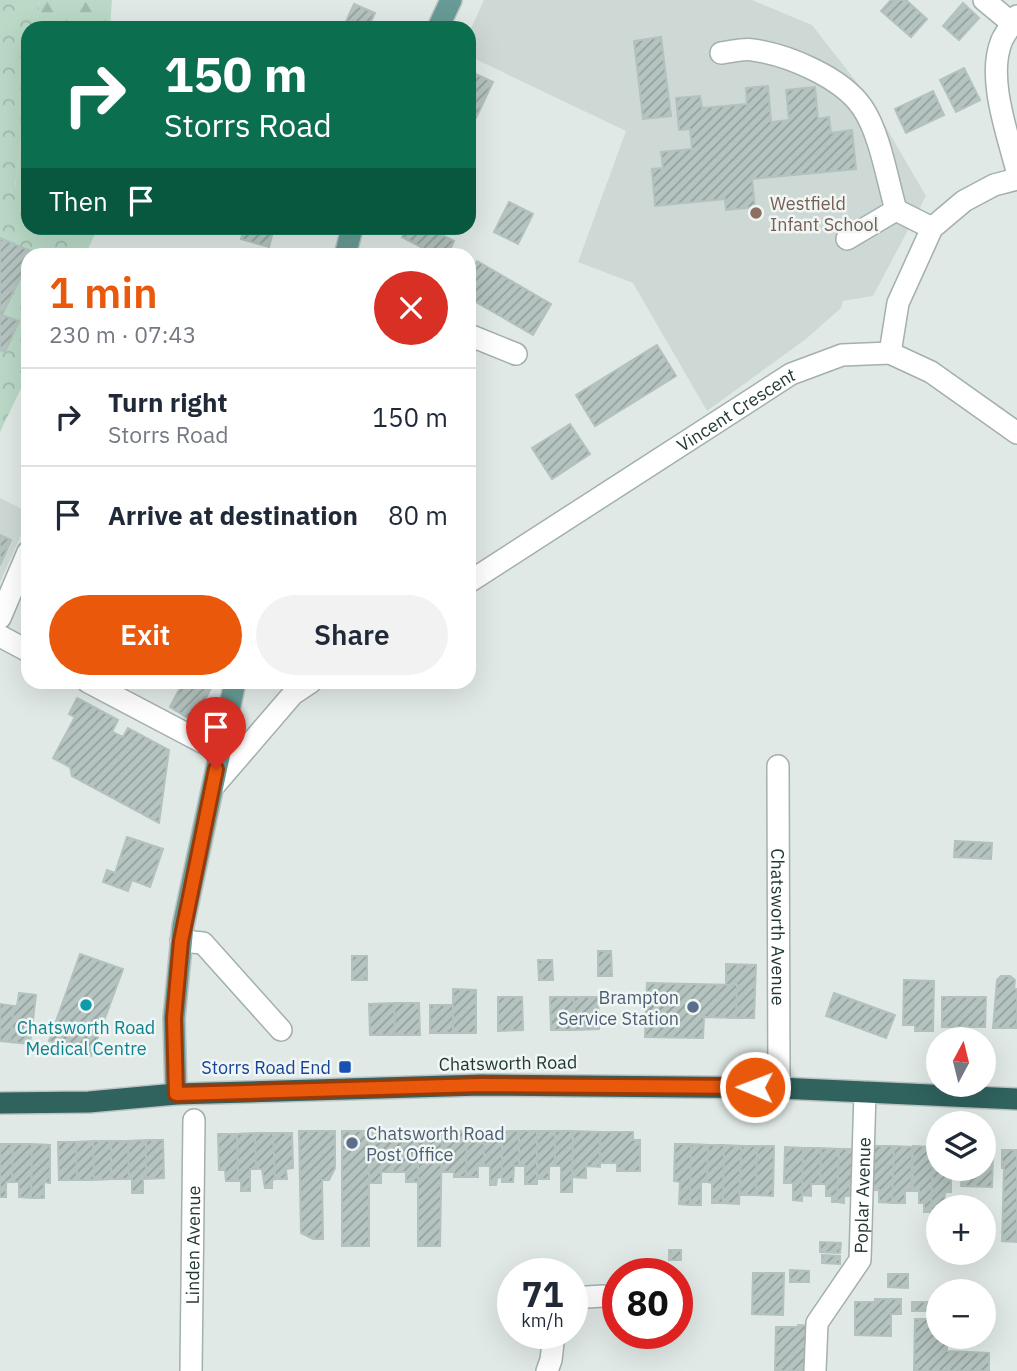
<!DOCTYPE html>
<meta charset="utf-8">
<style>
body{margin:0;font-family:"IBM Plex Sans",sans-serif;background:#f2f2f3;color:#1f2937;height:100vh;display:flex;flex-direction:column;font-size:26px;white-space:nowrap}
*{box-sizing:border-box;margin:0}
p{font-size:23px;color:#747a83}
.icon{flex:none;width:38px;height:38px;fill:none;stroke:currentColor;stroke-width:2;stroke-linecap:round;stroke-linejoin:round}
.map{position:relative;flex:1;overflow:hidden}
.side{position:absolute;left:21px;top:248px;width:455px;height:441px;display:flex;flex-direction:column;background:#fff;border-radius:21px;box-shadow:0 7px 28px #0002}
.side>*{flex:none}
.guide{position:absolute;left:21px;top:21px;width:455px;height:214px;border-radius:21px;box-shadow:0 7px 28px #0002;background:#0b6e4f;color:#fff;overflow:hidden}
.needle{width:46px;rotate:7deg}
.buttons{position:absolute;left:926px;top:1027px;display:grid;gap:14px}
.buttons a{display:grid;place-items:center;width:70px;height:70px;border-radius:50%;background:#fff;box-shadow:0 7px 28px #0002;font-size:35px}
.speed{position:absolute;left:497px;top:1258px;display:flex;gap:14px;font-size:35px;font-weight:700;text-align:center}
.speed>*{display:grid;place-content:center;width:91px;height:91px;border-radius:50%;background:#fff;box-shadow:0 7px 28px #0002;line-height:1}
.speed small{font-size:18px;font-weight:400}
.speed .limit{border:10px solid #d22;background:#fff;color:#111}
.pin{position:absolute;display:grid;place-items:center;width:60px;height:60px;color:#fff;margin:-72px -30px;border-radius:50% 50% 50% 0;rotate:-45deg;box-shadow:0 0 7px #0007}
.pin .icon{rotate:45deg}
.me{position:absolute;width:77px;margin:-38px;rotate:271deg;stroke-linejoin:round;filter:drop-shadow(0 0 5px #0008)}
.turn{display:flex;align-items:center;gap:24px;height:147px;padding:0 28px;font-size:32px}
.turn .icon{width:91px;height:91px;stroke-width:2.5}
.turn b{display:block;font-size:49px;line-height:60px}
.then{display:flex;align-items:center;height:66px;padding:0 28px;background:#0003;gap:14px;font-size:26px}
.round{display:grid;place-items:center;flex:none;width:74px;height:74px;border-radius:37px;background:#f2f2f3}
.head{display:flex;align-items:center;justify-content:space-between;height:119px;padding:0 28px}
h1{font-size:42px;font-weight:600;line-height:52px;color:#ea580c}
.action{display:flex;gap:14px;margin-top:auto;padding:14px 28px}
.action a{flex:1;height:80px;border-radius:42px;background:#ea580c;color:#fff;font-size:28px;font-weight:600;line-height:80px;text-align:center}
.action a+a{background:#f2f2f3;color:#1f2937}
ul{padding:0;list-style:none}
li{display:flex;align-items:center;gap:21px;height:98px;padding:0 28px;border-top:2px solid #e0e1e3}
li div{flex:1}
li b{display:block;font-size:26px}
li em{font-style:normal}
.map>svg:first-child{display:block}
.built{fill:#ced9d6}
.forest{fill:url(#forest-firs)}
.park{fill:url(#park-crowns)}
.building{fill:url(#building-hatch);stroke:#b3c2be;stroke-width:2}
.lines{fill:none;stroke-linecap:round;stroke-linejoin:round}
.minor-casing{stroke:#a3b0ad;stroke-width:24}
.major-casing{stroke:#bdc3c2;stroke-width:24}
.highway-casing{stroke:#bdc3c2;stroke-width:24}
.minor{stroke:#fff;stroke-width:21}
.major{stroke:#689b95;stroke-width:21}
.highway{stroke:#30625e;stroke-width:21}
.route-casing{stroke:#983908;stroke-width:18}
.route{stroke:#ea580c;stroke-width:12}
.education-dot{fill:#8d6e63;stroke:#f0f6f4;stroke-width:2.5}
.culture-dot{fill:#0f9aa8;stroke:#f0f6f4;stroke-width:2.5}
.service-dot{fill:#5c6f8a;stroke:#f0f6f4;stroke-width:2.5}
.transit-dot{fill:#1a4fb4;stroke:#f0f6f4;stroke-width:2.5}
.labels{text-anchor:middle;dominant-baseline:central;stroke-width:5;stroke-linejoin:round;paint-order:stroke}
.education-label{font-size:18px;fill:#785e54;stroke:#f0f6f4;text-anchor:start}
.street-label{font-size:18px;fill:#223835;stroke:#f0f6f4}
.service-label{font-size:18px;fill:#4e5e75;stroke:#f0f6f4;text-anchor:end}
.culture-label{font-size:18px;fill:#0d838f;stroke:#f0f6f4}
.transit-label{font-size:18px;fill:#164399;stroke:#f0f6f4;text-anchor:end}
</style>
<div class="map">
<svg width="1017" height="1371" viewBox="0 0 1017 1371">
<defs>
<pattern id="forest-firs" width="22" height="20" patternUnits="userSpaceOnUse" patternTransform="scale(1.75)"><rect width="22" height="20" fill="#bad9c7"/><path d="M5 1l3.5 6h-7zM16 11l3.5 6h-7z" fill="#a0bbac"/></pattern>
<pattern id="park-crowns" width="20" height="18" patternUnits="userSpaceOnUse" patternTransform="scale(1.75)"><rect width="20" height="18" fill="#bad9c7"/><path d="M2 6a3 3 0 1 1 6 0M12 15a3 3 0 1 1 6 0" fill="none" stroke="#a0bbac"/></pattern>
<pattern id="building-hatch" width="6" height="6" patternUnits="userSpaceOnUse" patternTransform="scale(1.75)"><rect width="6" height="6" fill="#b5c4c0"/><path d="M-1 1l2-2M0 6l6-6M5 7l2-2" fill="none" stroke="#93a09d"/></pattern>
</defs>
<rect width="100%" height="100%" fill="#e0e9e6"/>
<path class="built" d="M484,0H752L812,25L869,98L926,196L873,296L843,301L841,308L806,339L707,411L633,283L578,262L626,131L469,56V33Z
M0,498L28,512V520L0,582Z"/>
<path class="forest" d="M40,0H112L110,28H36Z
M28,84V195L15,188Z"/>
<path class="park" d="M0,0H40L36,28H28V84L15,187L28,195V228H98L85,255L28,256V374L0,432Z"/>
<path class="building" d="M891,0H906L927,19L911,37L881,11Z
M963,3L979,18L959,40L943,26Z
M354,4L375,13L368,28H343Z
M661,37L671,116L643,119L634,41Z
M964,68L980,100L956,112L940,80Z
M469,71L493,82L476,118L469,115Z
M768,86L771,122L789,120L786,90L815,87L818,119L829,117L831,133L852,130L856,169L752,179L755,207L726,210L725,199L655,206L652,169L663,168L661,152L692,149L690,129L679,130L676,98L700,96L702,108L747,104L746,88Z
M933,91L944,115L906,133L895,109Z
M509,202L533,214L518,244L494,232Z
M244,228H274L269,247L241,239Z
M407,228H428L454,241L447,256H438L402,237Z
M0,238L33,252L31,256H28V262L2,315L19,321L5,352L0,350Z
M477,261L551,304L533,335L469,298V274Z
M657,345L676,376L595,426L576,395Z
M570,424L590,454L552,479L532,448Z
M0,535L11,540L0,565Z
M183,682H214L194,722L170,707Z
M77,698L118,720L112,732L123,737L128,728L169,750L159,823L72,776L70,767L53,758L75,717L69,714Z
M127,837L163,849L150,887L132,880L128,891L103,882L107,870L115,873Z
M955,841L992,843L991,859L954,857Z
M598,951H611L612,976H598Z
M80,954L123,969L91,1056L49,1041Z
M352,956H367V980H352Z
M538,960H552L553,980H539Z
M726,964L756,965L754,1018H736L737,985H726Z
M1001,976H1010L1015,980L1014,989H1017V1028H993L997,980Z
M904,980L934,981L933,1031H915V1025H903Z
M647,983L737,985L736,1018L704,1017L703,1038L645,1037Z
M453,989L476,990V1033H453Z
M19,993L36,995L30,1044L10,1042L14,1006H17Z
M834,993L895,1015L886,1038L826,1016Z
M498,997H522L523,1030L498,1031Z
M550,997H574L575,1030H551Z
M574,997H598L599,1029L575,1030Z
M942,997H986L985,1027H942Z
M394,1003L395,1035H370L369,1004Z
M394,1003H419L420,1035H395Z
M0,1004L14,1006L10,1042L0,1041Z
M430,1005H453V1033H430Z
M299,1131H335V1168L329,1180H322L323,1239H313L301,1233Z
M342,1131H369V1246H342Z
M369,1131H394L393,1172H381V1183H369Z
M394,1131H418V1182H406V1172H393Z
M418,1131H442L440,1246H418Z
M442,1131H467L466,1177H454V1172H442Z
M467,1131H484V1166H478V1177H466Z
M484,1131H502V1177L497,1178L496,1185H490V1166H484Z
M502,1131H519V1166H514L513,1182H502Z
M519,1131H537V1184H525V1166H519Z
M537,1131H555V1166H549V1179H537Z
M555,1131H573L572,1192H561V1166H555Z
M573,1131L600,1132V1167L586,1166V1178L572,1177Z
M600,1132H633V1140H640V1171H617V1163H600Z
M255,1133L256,1169H250V1191H241V1181H238L237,1134Z
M255,1133H273L275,1179L272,1180V1188H265L262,1169H256Z
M273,1133H292L293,1168L286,1169L287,1179H275Z
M218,1134H237L238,1181H226L225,1170H219Z
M146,1140V1179H143V1193H132V1179H129L128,1141Z
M146,1140H163L164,1178L146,1179Z
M93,1141L94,1180H77L76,1142Z
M93,1141H111V1179L94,1180Z
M111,1141H128L129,1179H111Z
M58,1142H76L77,1180H59Z
M0,1144H13L12,1182H6V1197H0Z
M13,1144H32L31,1198L19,1197V1182H12Z
M32,1144L50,1145V1183L44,1182V1198H31Z
M675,1144H691L690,1205L679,1204L680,1182L674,1181Z
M691,1144L708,1145L707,1182H701V1205H690Z
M708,1145H724L723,1203H712V1183L707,1182Z
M724,1145L741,1146L739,1204L723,1203Z
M741,1146H757L756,1195H740Z
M757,1146H774L773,1196L756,1195Z
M874,1146H894L892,1203L879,1202V1190H873Z
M894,1146L912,1147L911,1191H905V1203H892Z
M913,1146L933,1147L931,1212H924V1203H919V1191H913Z
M785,1147L803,1148L802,1201L793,1200V1183H784Z
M933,1147H938V1169H951V1192H945L944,1208H938V1212H931Z
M803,1148H821L820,1184H811V1196L802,1195Z
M821,1148L839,1149L837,1202H832V1196H826V1184H820Z
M839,1149H857L856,1185L850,1184V1196H844V1203L837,1202Z
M984,1150L993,1151L992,1187L961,1186L962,1169H984Z
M1002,1150H1017V1242L1002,1241L1004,1168H1002Z
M820,1242L841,1243L840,1253L820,1252Z
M669,1250H681V1260H669Z
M822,1255L840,1256V1264L822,1263Z
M790,1270L809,1271V1282H790Z
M753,1273H784L783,1315L752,1314Z
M888,1274H908V1288L888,1287Z
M875,1299H901V1314H891V1336L855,1335V1302H875Z
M912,1302H928V1311H912Z
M915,1319H938V1337H947V1351L989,1353V1371H914Z
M798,1325L811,1326L809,1371H775L776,1327H798Z"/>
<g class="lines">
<g class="minor-casing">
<g id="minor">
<path d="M984,0L1013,24"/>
<path d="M1017,16C1012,24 1006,32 1002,40C986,77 1008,135 1017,171"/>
<path d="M721,53C731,52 743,48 753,50C788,55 841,77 862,107C880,133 887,179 896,210"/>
<path d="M847,239L896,210L932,228"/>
<path d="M469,335L516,354"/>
<path d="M890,353L898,303L932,228L964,201L994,185L1017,179"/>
<path id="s1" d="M469,582L791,374L842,355L890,353L931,372L1017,433"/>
<path d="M0,618L28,552"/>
<path d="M0,636L28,651"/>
<path d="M88,682L219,751"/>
<path id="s2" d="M778,766L779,1088"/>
<path d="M213,787L293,694L311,682"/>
<path d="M181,941L203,943L281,1030"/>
<path d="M572,1298L603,1296"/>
<path id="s3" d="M191,1371L194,1120"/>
<path d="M547,1371L551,1360L554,1334"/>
<path id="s4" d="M815,1371L817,1323L860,1260L865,1092"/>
</g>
</g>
<g class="major-casing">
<path id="major" d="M438,28L451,0
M345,256L352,228
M176,1094L174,1018L183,926L235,682"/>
</g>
<g class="highway-casing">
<path id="highway" d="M0,1103L89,1102L176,1094L481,1085L779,1088L1017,1099"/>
</g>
<use href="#minor" class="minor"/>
<use href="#major" class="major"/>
<use href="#highway" class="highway"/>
</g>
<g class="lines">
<g class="route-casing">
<path id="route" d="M216,769L181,941L174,1018L176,1094L481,1085L755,1087"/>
</g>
<use href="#route" class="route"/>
</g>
<circle class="education-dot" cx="756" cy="213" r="7"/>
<circle class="culture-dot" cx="86" cy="1005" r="7"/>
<g class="service-dot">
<circle cx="693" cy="1007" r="7"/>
<circle cx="352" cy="1143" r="7"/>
</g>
<rect class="transit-dot" x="338" y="1060" width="14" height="14" rx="3.5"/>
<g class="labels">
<g class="education-label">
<text x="770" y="203">Westfield<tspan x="770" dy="21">Infant School</tspan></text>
</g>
<g class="street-label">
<text stroke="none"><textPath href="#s1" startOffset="318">Vincent Crescent</textPath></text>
<text stroke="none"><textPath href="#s2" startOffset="161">Chatsworth Avenue</textPath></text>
<text transform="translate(508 1063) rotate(-1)">Chatsworth Road</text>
<text stroke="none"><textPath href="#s4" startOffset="189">Poplar Avenue</textPath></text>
<text stroke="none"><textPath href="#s3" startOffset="126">Linden Avenue</textPath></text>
</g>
<g class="service-label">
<text x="679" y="997">Brampton<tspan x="679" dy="21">Service Station</tspan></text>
<text x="366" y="1133" text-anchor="start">Chatsworth Road<tspan x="366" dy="21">Post Office</tspan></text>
</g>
<g class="culture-label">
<text x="86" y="1027">Chatsworth Road<tspan x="86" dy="21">Medical Centre</tspan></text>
</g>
<g class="transit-label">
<text x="331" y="1067">Storrs Road End</text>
</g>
</g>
</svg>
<div class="buttons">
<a><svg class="needle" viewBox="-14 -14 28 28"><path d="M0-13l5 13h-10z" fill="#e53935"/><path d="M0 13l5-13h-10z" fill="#747a83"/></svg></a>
<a><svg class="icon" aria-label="layers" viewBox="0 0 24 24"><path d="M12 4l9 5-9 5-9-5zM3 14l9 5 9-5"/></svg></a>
<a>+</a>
<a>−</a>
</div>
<div class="speed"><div>71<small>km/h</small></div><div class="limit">80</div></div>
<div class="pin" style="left:216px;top:769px;background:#d93025"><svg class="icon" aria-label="arrive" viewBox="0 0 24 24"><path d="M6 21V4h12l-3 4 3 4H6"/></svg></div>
<svg class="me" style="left:755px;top:1087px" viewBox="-20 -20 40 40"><circle r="17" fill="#ea580c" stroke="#fff" stroke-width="3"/><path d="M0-11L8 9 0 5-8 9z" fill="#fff"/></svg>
<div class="guide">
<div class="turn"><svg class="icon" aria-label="right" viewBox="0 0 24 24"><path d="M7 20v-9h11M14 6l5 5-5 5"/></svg><div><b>150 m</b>Storrs Road</div></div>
<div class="then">Then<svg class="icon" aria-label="arrive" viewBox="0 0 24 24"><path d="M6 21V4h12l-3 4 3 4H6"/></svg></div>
</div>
<section class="side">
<div class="head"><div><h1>1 min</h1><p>230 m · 07:43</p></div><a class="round" style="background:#d93025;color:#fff"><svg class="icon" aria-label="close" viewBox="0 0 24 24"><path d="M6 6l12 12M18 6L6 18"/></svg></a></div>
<ul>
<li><svg class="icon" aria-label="right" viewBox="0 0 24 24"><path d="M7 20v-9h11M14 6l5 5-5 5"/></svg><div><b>Turn right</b><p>Storrs Road</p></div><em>150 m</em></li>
<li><svg class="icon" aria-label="arrive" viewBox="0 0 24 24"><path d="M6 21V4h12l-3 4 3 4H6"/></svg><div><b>Arrive at destination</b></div><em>80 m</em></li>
</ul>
<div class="action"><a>Exit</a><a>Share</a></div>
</section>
</div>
